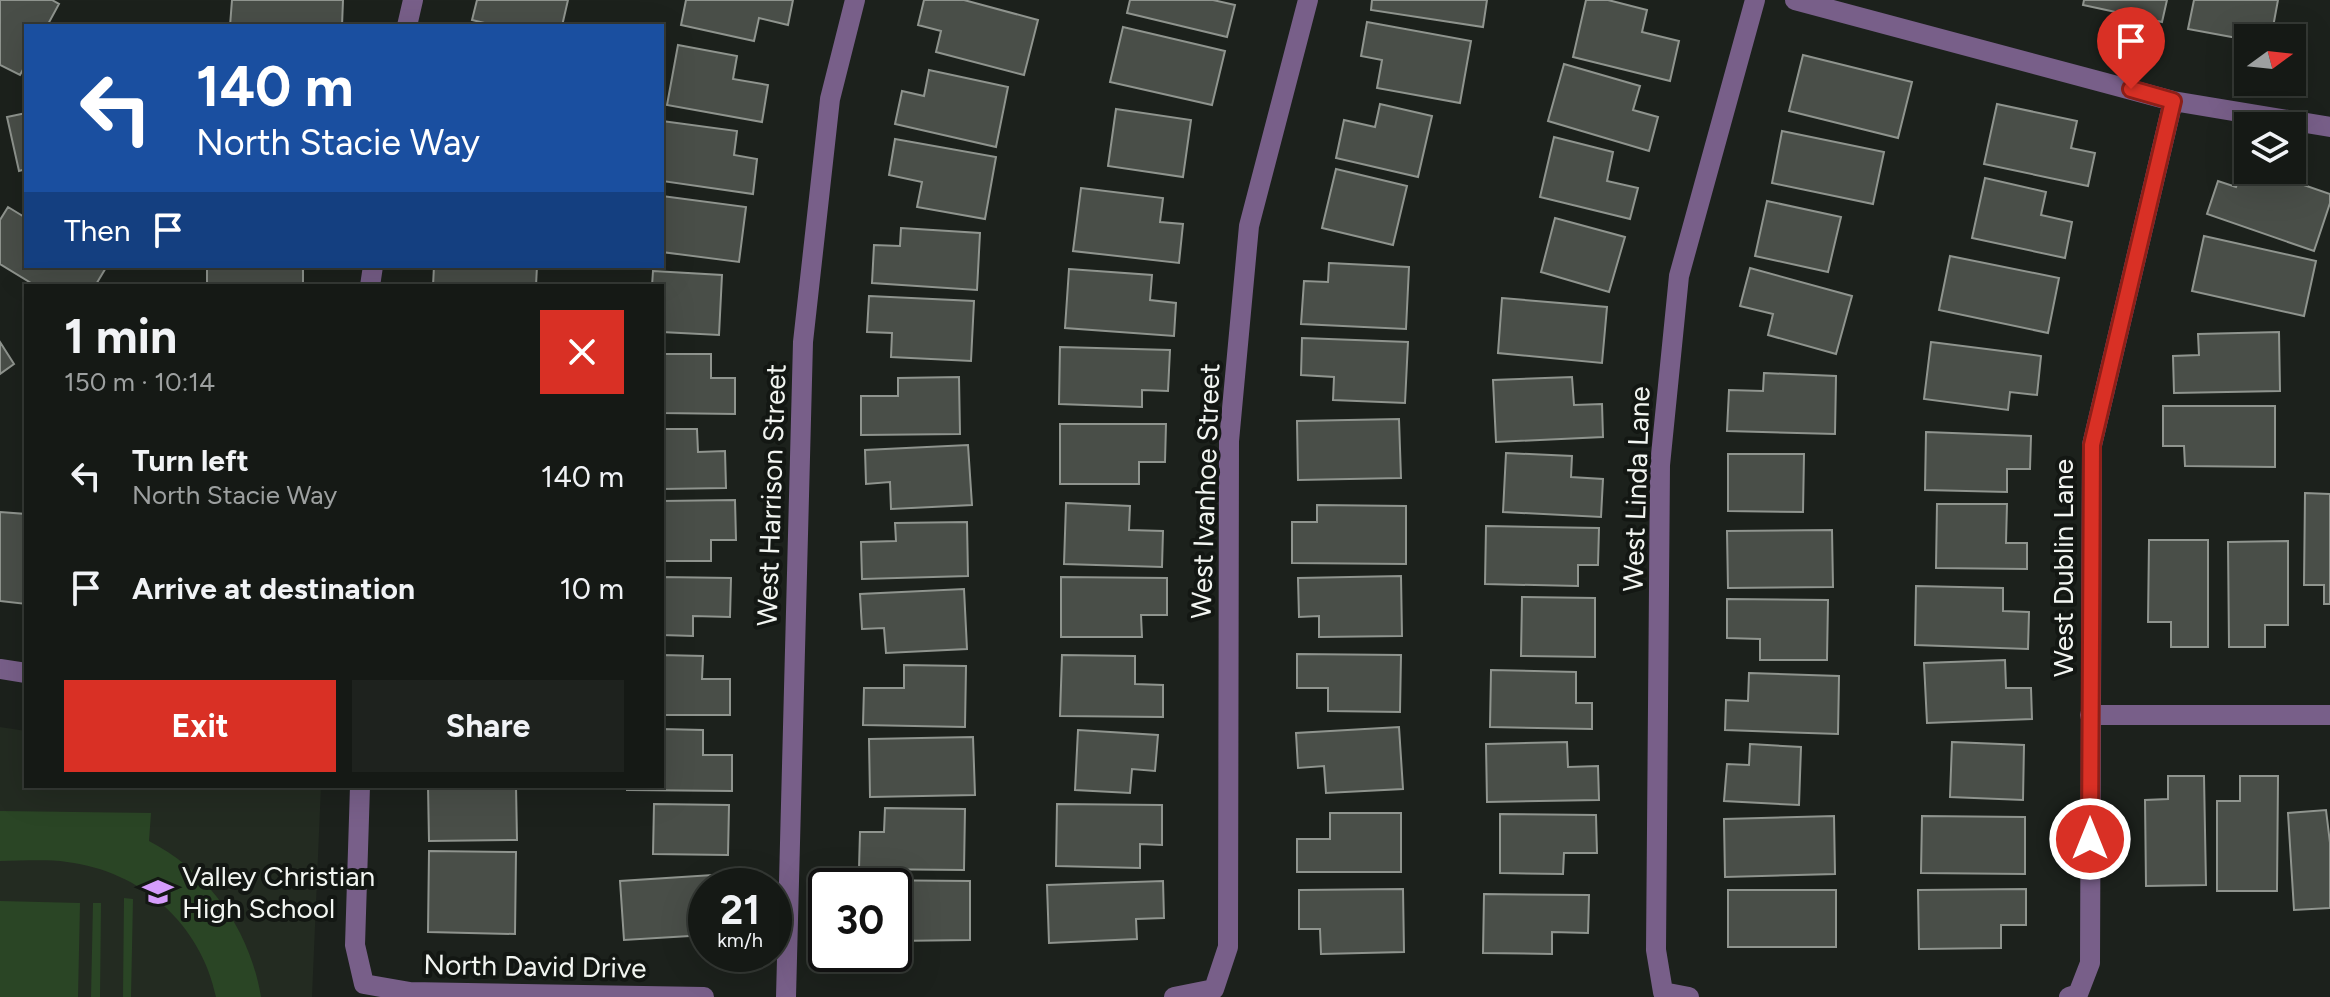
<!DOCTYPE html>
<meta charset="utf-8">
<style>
body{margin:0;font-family:Figtree,sans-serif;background:#1e221e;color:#f1f3f6;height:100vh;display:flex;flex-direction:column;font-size:30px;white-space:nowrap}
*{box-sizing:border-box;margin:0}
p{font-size:26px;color:#9da0a0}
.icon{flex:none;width:44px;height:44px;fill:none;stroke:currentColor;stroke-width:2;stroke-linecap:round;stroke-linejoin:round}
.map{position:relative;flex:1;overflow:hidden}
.panel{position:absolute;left:24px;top:284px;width:640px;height:504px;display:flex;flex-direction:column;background:#151915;border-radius:0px;box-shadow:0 8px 32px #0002,0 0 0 2px #343834}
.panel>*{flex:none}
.hud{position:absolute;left:24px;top:24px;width:640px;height:244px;border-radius:0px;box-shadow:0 8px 32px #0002,0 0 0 2px #343834;background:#1a4fa0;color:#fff;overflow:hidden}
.needle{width:52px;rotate:75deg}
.buttons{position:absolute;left:2234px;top:24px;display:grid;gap:16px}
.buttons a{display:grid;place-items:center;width:72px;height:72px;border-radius:0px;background:#151915;box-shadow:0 8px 32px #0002,0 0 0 2px #343834;font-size:40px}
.speed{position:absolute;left:688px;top:868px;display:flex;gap:16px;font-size:40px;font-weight:700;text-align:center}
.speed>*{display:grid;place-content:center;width:104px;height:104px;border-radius:50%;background:#151915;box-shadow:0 8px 32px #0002,0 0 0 2px #343834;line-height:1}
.speed small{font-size:20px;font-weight:400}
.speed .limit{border:4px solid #111;border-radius:12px;background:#fff;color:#111}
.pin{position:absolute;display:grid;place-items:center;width:68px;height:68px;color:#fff;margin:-82px -34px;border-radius:50% 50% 50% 0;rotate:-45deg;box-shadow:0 0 8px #0007}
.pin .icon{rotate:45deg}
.me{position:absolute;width:88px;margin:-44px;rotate:0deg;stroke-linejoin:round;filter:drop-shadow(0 0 6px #0008)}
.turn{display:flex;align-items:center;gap:28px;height:168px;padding:0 40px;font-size:36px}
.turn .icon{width:104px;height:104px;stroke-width:2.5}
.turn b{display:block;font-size:56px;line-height:68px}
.then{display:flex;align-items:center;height:76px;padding:0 40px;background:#0003;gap:16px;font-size:30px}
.round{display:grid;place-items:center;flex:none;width:84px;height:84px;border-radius:0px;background:#1e221e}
.summary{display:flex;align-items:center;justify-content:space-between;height:136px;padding:0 40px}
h1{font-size:48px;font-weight:700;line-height:60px}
.primary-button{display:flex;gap:16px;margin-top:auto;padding:16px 40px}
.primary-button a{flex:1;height:92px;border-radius:0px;background:#d93025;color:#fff;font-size:32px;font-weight:700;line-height:92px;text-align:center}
.primary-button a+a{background:#1e221e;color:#f1f3f6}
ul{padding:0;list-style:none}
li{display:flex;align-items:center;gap:24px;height:112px;padding:0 40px}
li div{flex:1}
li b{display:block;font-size:30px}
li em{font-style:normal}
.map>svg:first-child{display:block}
.built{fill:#232b21}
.green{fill:#2a4525}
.building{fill:#494e48;stroke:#8f948e;stroke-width:2}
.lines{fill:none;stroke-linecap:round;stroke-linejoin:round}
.minor{stroke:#785f89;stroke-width:20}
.route-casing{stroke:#8d1f18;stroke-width:20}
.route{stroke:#d93025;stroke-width:14}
.labels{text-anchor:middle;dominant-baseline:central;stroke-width:8;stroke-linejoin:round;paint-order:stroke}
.street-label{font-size:28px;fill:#f2f5f1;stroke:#131713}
.poi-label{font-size:28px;fill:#f2f5f1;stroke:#131713;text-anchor:start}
</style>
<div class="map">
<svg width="2330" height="997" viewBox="0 0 2330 997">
<rect width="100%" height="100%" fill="#1c211c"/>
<path class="built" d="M0,727L26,731V786H321L312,997H0Z"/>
<path class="green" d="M0,811L151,813L149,841C209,872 250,930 261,997H216C201,924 141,871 67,862C46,859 22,861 0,861Z
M124,898L133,899L131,997H123Z
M0,901L80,903L78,997H0Z
M93,903H101L100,997H91Z"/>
<path class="building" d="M0,0H52L59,4L47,26H26V64L20,75L0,65Z
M232,0H343L342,26H230Z
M477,0H568L562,26H497L472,20Z
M686,0H793L788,25L759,18L754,41L681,25Z
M924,0H964L1038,20L1024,75L936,52L941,31L918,25Z
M1130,0H1213L1235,5L1227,37L1127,13Z
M1372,0H1487L1483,27L1371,10Z
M1586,0H1608L1647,10L1642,32L1679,41L1670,81L1573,57Z
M2084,0H2167L2162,22L2083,5Z
M2194,0H2278L2271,38H2248V40L2188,29Z
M1367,22L1471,41L1460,103L1377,88L1382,60L1361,56Z
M1123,27L1225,51L1212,105L1110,82Z
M678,45L737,56L733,79L768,85L762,122L667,105Z
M1803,55L1912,82L1898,138L1789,111Z
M1564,64L1640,86L1633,110L1658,117L1649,151L1548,121Z
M929,70L1008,87L996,147L895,124L902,91L924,96Z
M1380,104L1432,116L1418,177L1336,158L1344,120L1375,127Z
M1997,104L2077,121L2071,148L2095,153L2088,186L1984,164Z
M1116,109L1191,120L1183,177L1108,166Z
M26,113V169L19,171L7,117Z
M662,121L737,131L734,155L757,159L753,194L662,181Z
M1782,131L1884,152L1873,204L1772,183Z
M1554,137L1613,152L1607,181L1638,188L1630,219L1540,197Z
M895,139L996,157L985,219L917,207L922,182L889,175Z
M2244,164L2248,166V170H2260L2330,194V203L2314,251L2207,214L2218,181L2236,187Z
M1336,169L1407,186L1393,245L1322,228Z
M1985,178L2046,192L2041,215L2072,222L2065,258L1972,238Z
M1081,188L1163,198L1160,222L1183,224L1179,263L1073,251Z
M662,196L746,207L739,262L662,252Z
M1767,201L1841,217L1828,272L1755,256Z
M8,207L26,218V266H107L95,286H36L0,264V220Z
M1555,218L1625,237L1609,292L1541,272Z
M901,228L980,233L977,290L872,283L874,245L900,246Z
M2204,236L2316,261L2304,316L2192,291Z
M1950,256L2059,278L2048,333L1939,310Z
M1329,263L1409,267L1406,329L1301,324L1304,281L1328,282Z
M207,266H303V286H207Z
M434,266H537L536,286H433Z
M1750,268L1852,296L1836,354L1768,335L1773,314L1740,306Z
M1069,269L1152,275L1150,300L1176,303L1174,336L1065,328Z
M653,271L722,275L719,335L662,332V286H652Z
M869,296L974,301L971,361L891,357L892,333L867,332Z
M1502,298L1607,307L1602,363L1498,353Z
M2279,332L2280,391L2174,393L2173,356L2199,355L2198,334Z
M1302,338L1408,342L1405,403L1333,400L1334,377L1301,375Z
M0,342L14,364L0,374Z
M1931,342L2041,356L2037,395L2010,392L2008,410L1924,399Z
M1060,347L1170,350L1168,391L1142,390V407L1059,404Z
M662,354H711V378H735V414L662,413Z
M1764,373L1836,376L1835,434L1727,431L1729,390L1763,391Z
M959,377L960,434L861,435V396H898V378Z
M1572,377L1574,405L1602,404L1603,437L1496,442L1493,380Z
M2163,406H2275V467L2185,466L2184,446H2163Z
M1399,419L1401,478L1298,480L1297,421Z
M1060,424H1166L1165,462H1139V484H1060Z
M662,429H697L698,452L725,451L726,488L662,489Z
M1926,432L2031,436L2030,469H2007V492L1925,490Z
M968,445L972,505L891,509L890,482L866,484L865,450Z
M1506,453L1572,456L1571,477L1603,479L1601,517L1503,512Z
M1728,454H1804L1803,512L1728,511Z
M2305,493L2330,494V604H2324V585H2304Z
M735,500L736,540H711V561H662V501Z
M1066,503L1130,506L1129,530L1163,531L1162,567L1064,564Z
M1937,504H2007L2006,543H2027V569L1936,568Z
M1317,505L1406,506V564L1292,563V522H1317Z
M0,512L26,514V604L0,601Z
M967,522L968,576L862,579L861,542L896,541L895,523Z
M1486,526L1599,528L1598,565H1578V586L1485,584Z
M1832,530L1833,587L1728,588L1727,531Z
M2149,540H2208V647H2171V622H2148Z
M2288,541V625H2265V647H2229L2228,542Z
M1401,576L1402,636L1319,637V616L1299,617L1298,578Z
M662,577L731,578L730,617L693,616V636L662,635Z
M1061,577L1167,578V615H1141L1142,637H1061Z
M1916,586L2003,588V611L2029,612L2028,649L1915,645Z
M964,589L967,649L886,653L884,628L862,629L860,594Z
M1522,597L1595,598V657L1521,656Z
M1727,599L1828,600L1827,660H1760V639L1727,638Z
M1297,654L1401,655L1400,712L1328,711V688H1297Z
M662,655L703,656L702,679H730V715H662Z
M1062,655L1135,656V684L1163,685V717L1060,716Z
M2005,660L2006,688H2031L2032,719L1927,723L1924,663Z
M904,665L966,666L965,727L863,725L864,688H904Z
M1491,670L1576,672V703H1592V729L1490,727Z
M1749,673L1839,676L1838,734L1725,730L1726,700L1748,701Z
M1399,727L1403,789L1326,793L1324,766L1298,768L1296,733Z
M662,729L703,730V755H732V791L627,790V786H662Z
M1078,730L1158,735L1155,771L1132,769L1130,793L1075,790Z
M973,737L975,795L870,797L869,739Z
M1567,742L1568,767L1598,766L1599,800L1487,802L1486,744Z
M1952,742L2024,745L2023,800L1950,797Z
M1750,744L1801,747L1799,805L1724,801L1727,764L1749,765Z
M2168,776H2204L2206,885L2146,886L2145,800L2168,799Z
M2240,776H2278L2277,891H2217V801H2240Z
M428,786H516L517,840L429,841Z
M654,804L729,805L728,855L653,854Z
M1057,804L1162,805V845L1140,844V868L1056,866Z
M885,808L965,809L964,870L859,869L860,832H884Z
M2326,810L2330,843V908L2294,910L2288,813Z
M1330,813H1401V872H1297V839H1330Z
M1500,814L1596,815L1597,853H1564L1563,874L1500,873Z
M1834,816L1835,874L1725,877L1724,819Z
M1922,816L2025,817V874L1921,873Z
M429,851L516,852L515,934L428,932Z
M728,874L729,886H706V935L624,940L620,881Z
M857,880L970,881V940L894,941V886H857Z
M1163,881L1164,918L1136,919L1137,939L1049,943L1047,885Z
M1403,889L1404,952L1321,954L1320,929H1299V890Z
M2026,889V925H2001V948L1919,949L1918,890Z
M1728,890H1836V947H1728Z
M1484,894L1589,895L1588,933L1552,932V954L1483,953Z"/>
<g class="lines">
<path class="minor" d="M1795,0L2173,101L2330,127
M407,26L413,0
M370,286L373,266
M0,669L26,673
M2090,715H2330
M360,786L355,945L364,984L410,992L704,997
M786,997L803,342L830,99L855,0
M1174,997L1214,989L1228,947L1229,441L1249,226L1308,0
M1689,997L1663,992L1656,950L1660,465L1679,276L1755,0
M2069,997L2078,994L2090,963L2092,445L2173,101"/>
</g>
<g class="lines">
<g class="route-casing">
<path id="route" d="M2090,839L2092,445L2173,101L2131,89"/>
</g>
<use href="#route" class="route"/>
</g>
<defs>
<g id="school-bare" transform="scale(2.4)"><path d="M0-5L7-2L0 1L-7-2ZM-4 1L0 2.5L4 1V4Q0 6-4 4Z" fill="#d59cfb" stroke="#131713" stroke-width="2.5" paint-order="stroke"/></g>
</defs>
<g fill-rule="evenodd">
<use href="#school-bare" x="158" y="892"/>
</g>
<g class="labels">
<g class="street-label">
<text transform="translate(1636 489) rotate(-88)">West Linda Lane</text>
<text transform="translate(1205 491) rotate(-88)">West Ivanhoe Street</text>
<text transform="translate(771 495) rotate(-88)">West Harrison Street</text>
<text transform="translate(2063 568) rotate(-90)">West Dublin Lane</text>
<text transform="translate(535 966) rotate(1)">North David Drive</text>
</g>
<g class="poi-label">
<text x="182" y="876">Valley Christian<tspan x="182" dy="32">High School</tspan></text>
</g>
</g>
</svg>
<div class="buttons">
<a><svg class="needle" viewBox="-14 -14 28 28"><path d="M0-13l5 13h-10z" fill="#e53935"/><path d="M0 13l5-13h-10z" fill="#9da0a0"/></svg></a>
<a><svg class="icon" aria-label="layers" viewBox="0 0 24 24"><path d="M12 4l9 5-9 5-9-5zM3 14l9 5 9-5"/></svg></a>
</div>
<div class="speed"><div>21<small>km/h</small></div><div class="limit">30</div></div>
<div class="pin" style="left:2131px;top:89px;background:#d93025"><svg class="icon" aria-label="arrive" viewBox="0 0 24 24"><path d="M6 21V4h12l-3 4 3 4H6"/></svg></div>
<svg class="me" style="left:2090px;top:839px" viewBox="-20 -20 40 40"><circle r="17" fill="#d93025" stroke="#fff" stroke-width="3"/><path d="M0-11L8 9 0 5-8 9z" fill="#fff"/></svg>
<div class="hud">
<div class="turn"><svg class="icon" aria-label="left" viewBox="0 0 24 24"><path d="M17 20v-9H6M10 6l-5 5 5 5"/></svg><div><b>140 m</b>North Stacie Way</div></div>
<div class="then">Then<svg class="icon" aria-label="arrive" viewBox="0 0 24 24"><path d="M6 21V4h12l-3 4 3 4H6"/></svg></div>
</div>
<section class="panel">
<div class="summary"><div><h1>1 min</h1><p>150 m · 10:14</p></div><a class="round" style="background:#d93025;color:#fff"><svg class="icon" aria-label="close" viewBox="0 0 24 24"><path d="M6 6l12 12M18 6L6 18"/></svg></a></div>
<ul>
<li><svg class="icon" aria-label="left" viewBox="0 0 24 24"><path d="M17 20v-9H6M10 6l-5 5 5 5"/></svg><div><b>Turn left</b><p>North Stacie Way</p></div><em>140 m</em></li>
<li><svg class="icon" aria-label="arrive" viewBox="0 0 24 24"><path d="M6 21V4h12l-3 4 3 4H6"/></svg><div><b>Arrive at destination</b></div><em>10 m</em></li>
</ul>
<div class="primary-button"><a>Exit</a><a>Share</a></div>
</section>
</div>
